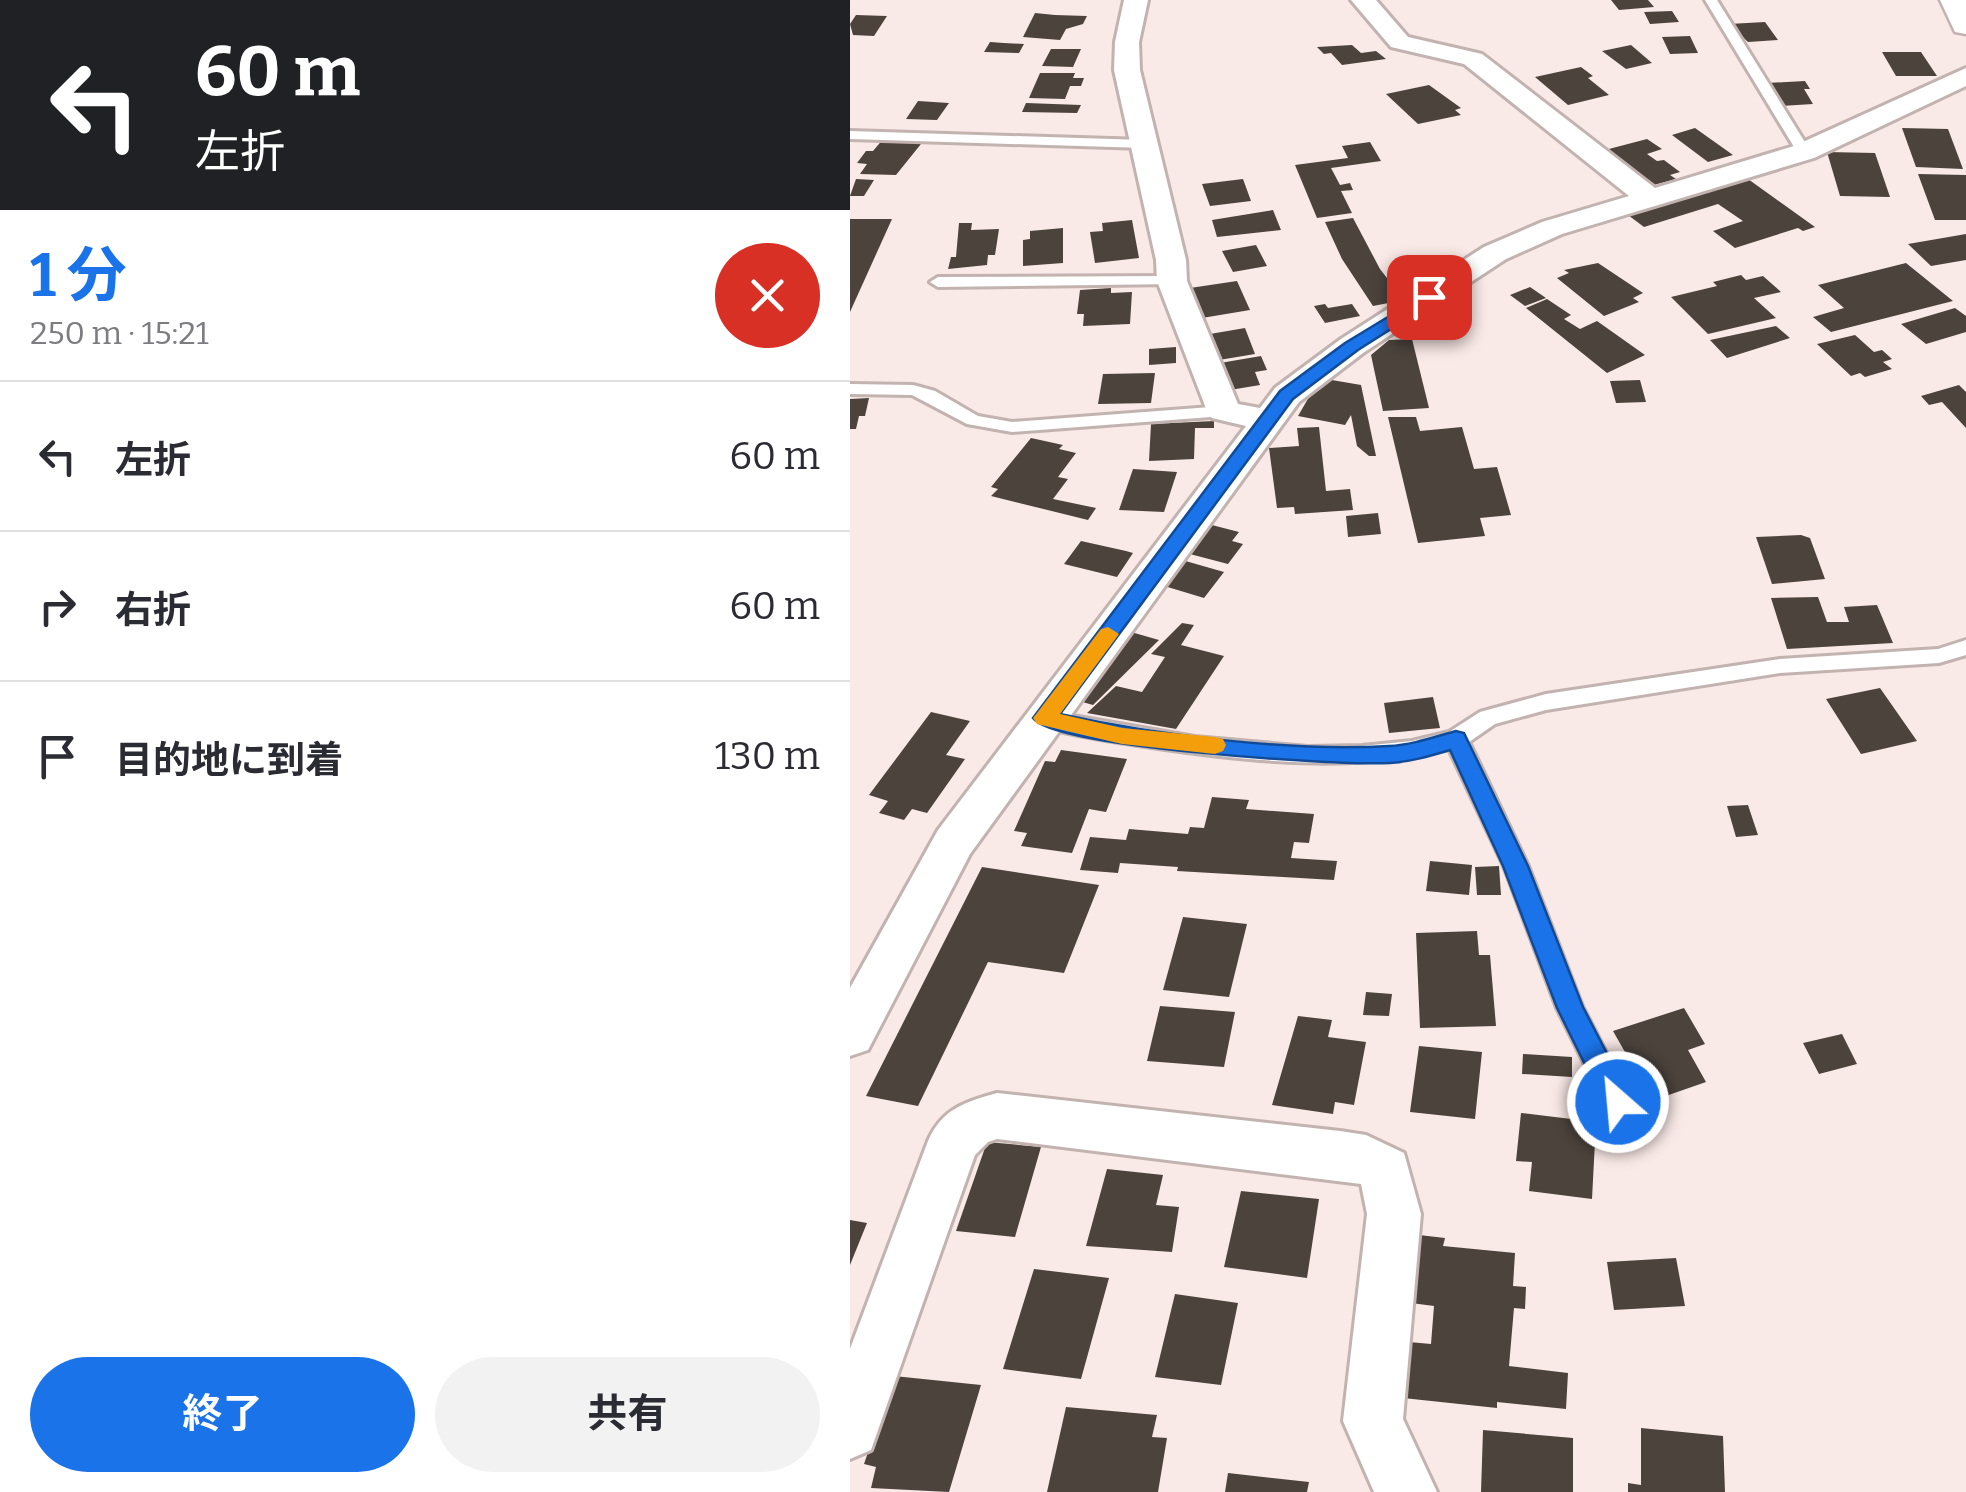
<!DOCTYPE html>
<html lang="ja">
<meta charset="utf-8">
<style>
body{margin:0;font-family:Bitter,"Noto Sans JP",serif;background:#f2f2f3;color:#2b2b33;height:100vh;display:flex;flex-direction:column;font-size:38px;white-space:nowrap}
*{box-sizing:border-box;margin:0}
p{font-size:32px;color:#7c7c81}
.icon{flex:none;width:55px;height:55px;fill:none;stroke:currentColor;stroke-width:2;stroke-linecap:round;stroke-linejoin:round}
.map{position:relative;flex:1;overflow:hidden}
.details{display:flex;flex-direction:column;background:#fff;width:850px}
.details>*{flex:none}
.hud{background:#202124;color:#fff;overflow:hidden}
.pin{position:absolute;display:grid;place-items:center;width:85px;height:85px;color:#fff;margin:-42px;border-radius:20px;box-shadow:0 5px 15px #0006}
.me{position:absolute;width:110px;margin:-55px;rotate:333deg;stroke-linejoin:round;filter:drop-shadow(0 0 8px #0008)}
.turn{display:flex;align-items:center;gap:35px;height:210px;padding:0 30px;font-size:45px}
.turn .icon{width:130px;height:130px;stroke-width:2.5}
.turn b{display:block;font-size:70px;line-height:85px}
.round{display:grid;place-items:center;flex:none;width:105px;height:105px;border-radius:52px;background:#f2f2f3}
.headline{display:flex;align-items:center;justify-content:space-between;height:170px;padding:0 30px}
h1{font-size:60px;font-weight:700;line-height:75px;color:#1a73e8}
.action{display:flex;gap:20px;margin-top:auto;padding:20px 30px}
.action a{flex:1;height:115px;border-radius:60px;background:#1a73e8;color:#fff;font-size:40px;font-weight:700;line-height:115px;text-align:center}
.action a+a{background:#f2f2f3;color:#2b2b33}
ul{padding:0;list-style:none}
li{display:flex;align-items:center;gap:30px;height:150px;padding:0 30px;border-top:2px solid #e1e1e2}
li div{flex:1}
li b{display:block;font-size:38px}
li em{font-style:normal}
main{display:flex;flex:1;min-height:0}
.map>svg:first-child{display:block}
.building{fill:#4c433c}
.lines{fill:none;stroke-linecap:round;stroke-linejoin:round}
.lane-casing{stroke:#c2b3b1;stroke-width:6}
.street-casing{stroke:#c2b3b1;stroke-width:6}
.secondary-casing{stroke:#c2b3b1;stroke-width:5}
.lane{fill:#fff;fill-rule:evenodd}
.street{fill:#fff;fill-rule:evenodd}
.secondary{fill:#fff;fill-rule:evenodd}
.route{fill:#1a73e8;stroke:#114b97;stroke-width:2.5}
.slow{fill:#f59e0b}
</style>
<main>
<section class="details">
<div class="hud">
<div class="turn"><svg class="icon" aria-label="left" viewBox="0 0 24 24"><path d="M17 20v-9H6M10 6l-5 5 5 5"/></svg><div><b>60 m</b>左折</div></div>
</div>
<div class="headline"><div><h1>1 分</h1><p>250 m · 15:21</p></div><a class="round" style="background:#d93025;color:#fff"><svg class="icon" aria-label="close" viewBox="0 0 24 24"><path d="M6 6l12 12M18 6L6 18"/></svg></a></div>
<ul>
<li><svg class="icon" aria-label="left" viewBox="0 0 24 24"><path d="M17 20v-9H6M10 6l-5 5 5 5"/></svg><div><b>左折</b></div><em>60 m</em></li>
<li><svg class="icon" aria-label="right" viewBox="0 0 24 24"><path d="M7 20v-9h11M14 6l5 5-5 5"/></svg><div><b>右折</b></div><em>60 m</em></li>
<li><svg class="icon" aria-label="arrive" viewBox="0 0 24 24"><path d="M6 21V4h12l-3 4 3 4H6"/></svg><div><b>目的地に到着</b></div><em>130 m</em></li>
</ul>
<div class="action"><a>終了</a><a>共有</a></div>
</section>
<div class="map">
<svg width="1116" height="1492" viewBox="0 0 1116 1492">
<rect width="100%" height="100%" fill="#faeae7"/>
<path class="building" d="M761,0H798L804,7L769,10Z
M822,11L829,22L800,24L794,12Z
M185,13L205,15L237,16L233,24L216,29L210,40L173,37Z
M6,15L37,16L24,36L3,35L0,24Z
M915,22L928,40L898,42L879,24Z
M840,36L848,53L820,54L812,37Z
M140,42L154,43L174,44L169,53L134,52Z
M502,45L511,53L526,51L536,59L492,65L481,53L474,54L467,47Z
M781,45L802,63L776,69L752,51Z
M201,49H231L223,67L192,66Z
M1032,52H1071L1087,76H1046Z
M731,67L743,76L738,78L759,95L718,105L685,77Z
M190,73H225L223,78H234L231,86H220L215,99L179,98Z
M955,81L960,89H954L963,104L931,106L917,83Z
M579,85L611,108L605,110L611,115L568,124L536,94Z
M68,101L99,103L87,120L56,119Z
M176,103L231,105L227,113L172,112Z
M845,128L883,155L858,162L822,135Z
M1052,128L1098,129L1113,169L1066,167Z
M34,138L75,139L46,175L10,174L17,164L7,163L16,151H23Z
M797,139L812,149L797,154L807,161L814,160L830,172L820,175L826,179L800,186L755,150Z
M520,142L531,161L481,168L490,185L500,183L503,190L491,191L502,213L467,218L445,165L498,158L492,146Z
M977,152L1025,153L1040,197L990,196Z
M1068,174L1116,175V220H1085Z
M6,179L24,180L14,196H0Z
M393,179L401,201L360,206L352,184Z
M898,179L965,227L953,231L948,228L885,248L863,231L893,221L868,204L794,227L778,215Z
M423,210L431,230L367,237L362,220Z
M503,218L530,269L554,300L523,306L492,259L475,222Z
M0,219H42L0,312Z
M282,220L289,258L245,263L240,232L253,231L252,223Z
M109,223H122L121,230L149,229L145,255H138L137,265L98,269L101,257H106Z
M213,228V263L173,266V240L180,239V231Z
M1116,234V260L1081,266L1058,244Z
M406,245L417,266L383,272L372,251Z
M748,263L793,293L783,298L789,302L754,316L707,278L719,273L714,270Z
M1056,263L1103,301L981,332L963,317L994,308L968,285Z
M891,275L896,280L913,276L931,292L904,298L926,318L858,334L821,297L867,286L863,282Z
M387,281L400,310L352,318L340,288Z
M680,287L696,298L675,306L660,295Z
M261,288V293L282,292L280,324L233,326L234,314H227L230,290Z
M697,299L721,315L714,319L730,329L747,321L795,355L757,373L676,308Z
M475,304L478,308L502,304L510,316L475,323L464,306Z
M1105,308L1116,316V332L1076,344L1051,324Z
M926,326L940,338L877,358L860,340Z
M395,328L405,354L369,360L360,334Z
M1005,335L1024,352L1032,350L1042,359L1033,362L1042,369L1015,377L1010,373L1001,376L967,344Z
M562,339L579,408L533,411L521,355L539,340Z
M326,347V363L299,365V349Z
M411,356L417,370L405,372L410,385L380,390L370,363Z
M305,373L301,403L248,404L253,374Z
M470,378L511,385L526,456H519L507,446L501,415L495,425L448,416Z
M790,380L796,402L766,403L760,381Z
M1109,385L1116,392V428L1092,402L1079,405L1071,396Z
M19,398L15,416H9L6,429H0V399Z
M538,417H566L570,431L612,427L624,469L647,467L661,515L630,518L635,536L568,543Z
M364,421V428H345L344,459L299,461L301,424Z
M469,427L476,491L500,489L503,510L445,514L444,507L427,508L419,448L449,446L447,428Z
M181,438L213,445L209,449L226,453L208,477L218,479L203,499L246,508L238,520L141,496L148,489L141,487Z
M283,469L327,472L314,512L269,510Z
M528,513L531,534L498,537L496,516Z
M358,524L389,532L382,541L393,544L378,564L336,553Z
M951,535L960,538L975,579L922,584L906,537Z
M231,541L276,551L283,553L267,577L214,564Z
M332,560L374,572L354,598L311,585Z
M968,597L977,622H999L994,607L1027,605L1043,643L937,649L921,598Z
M332,623L344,625L331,645L374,656L326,729L237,713L266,686L292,692L315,657L301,654Z
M274,630L309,640L243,705L222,699Z
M1030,688L1067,741L1011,754L976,699Z
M583,697L590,728L539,733L534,703Z
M81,712L120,721L96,755L115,759L77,813L62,809L54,820L29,813L38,801L19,795Z
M211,750L277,759L256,812L239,809L222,853L171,846L177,833L164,831L195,761L205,762Z
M362,797L399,800L396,809L464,814L459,843L444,842L441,858L487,861L484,880L327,871L328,867L270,863L268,873L230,870L240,837L276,840L279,829L338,834L340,827L354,828Z
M898,805L908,835L886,837L877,806Z
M580,861L622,865L619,895L576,891Z
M649,866L651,895H627L625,867Z
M132,867L249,885L214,973L138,962L68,1106L16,1096Z
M333,917L397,924L379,997L313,990Z
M627,931L629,955H640L646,1026L570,1028L566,933Z
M516,992L542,994L539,1016L513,1015Z
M310,1006L385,1012L374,1067L297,1061Z
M834,1008L855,1044L838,1050L856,1082L810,1098L793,1065L784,1068L763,1031Z
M448,1016L482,1020L478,1037L516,1042L504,1105L485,1102L483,1114L422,1105Z
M992,1034L1007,1064L969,1074L953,1043Z
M569,1046L632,1052L625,1119L560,1112Z
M673,1054L722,1057V1077L672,1074Z
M671,1113L746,1122L742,1199L679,1191L682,1162L666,1161Z
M137,1142L191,1147L165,1237L106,1231Z
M257,1169L313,1175L306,1205L329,1207L322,1252L236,1246Z
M391,1191L469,1199L457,1278L374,1267Z
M0,1220L17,1223L0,1265Z
M569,1235L595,1238L593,1246L665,1253L663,1286L676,1287L675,1309L664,1308L659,1366L718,1373L716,1409L647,1402V1408L553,1398L559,1342L581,1344L584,1306L561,1303Z
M826,1258L835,1306L764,1310L757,1262Z
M184,1269L259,1278L231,1379L153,1369Z
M325,1294L388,1303L371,1385L305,1377Z
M44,1376L131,1385L99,1492L21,1488L26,1467L14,1464Z
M216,1407L307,1415L302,1437L317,1438L308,1492H197Z
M791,1428L873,1436L875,1492H778V1483L791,1485Z
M633,1430L723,1438V1492H631Z
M378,1473L459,1482L457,1492H375Z"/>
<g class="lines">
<g class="lane-casing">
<path id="lane" d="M855,0H867L961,152L959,155L947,152Z
M0,131L294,140L301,144L294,148L0,139Z
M322,276L328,278V284L88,287L80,282L88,277Z
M0,384L63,385L85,391L128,416L162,422L374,406L383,411L374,416L162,432L117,424L62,395L0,394Z
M1116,640V655L1089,663L930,673L696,710L645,724L619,742L678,866L732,1006L798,1134L794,1143L784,1147L774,1143L707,1008L654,866L599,749C503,772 405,762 308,748C267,742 225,736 186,725L183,719L194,711L345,737L458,747L512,746L562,741L599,732L630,712L696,694L930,659L1088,649Z"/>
</g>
<g class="street-casing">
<path id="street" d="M274,0H298L289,42L290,70L336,260L337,281L388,404L410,408L425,388L491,339L634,247L692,222L779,196L614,64L541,47L501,0H526L558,37L632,54L805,188L944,146L1116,68V86L964,158L712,234L656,259L513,353L449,402L120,854L18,1050L0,1056V988L88,830L396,426L362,418L357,411L307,281L306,260L264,70L265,42Z
M147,1093L490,1131L516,1135L554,1153L571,1214L553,1419L587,1492H524L493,1421L517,1214L511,1184L147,1139L138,1142L125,1155L21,1450L0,1459V1349L78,1141C92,1109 115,1102 147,1093Z"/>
</g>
<g class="secondary-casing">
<path id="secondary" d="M1090,0H1116V34L1105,32Z"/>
</g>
<use href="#lane" class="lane"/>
<use href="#street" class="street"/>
<use href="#secondary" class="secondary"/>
</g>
<path class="route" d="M579,292L585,294V301L508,350L443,399L210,714C306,735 440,752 539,746C562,745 584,737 606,731L614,733L678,866L733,1007L782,1102L778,1111L768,1115L758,1111L707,1008L653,866L600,750C580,756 560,762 540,763C492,766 205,748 183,718L430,391L495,343Z"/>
<path class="slow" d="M258,627L269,634L210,714L272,728L365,737L373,739L376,745L373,751L365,754L272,744L187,724L183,718L187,713L251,629Z"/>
</svg>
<div class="pin" style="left:579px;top:297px;background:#d93025"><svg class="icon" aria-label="arrive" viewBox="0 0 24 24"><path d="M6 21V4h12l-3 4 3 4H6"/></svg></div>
<svg class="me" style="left:768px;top:1102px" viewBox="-20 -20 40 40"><circle r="17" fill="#1a73e8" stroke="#fff" stroke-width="3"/><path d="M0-11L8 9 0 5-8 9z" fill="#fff"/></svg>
</div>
</main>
